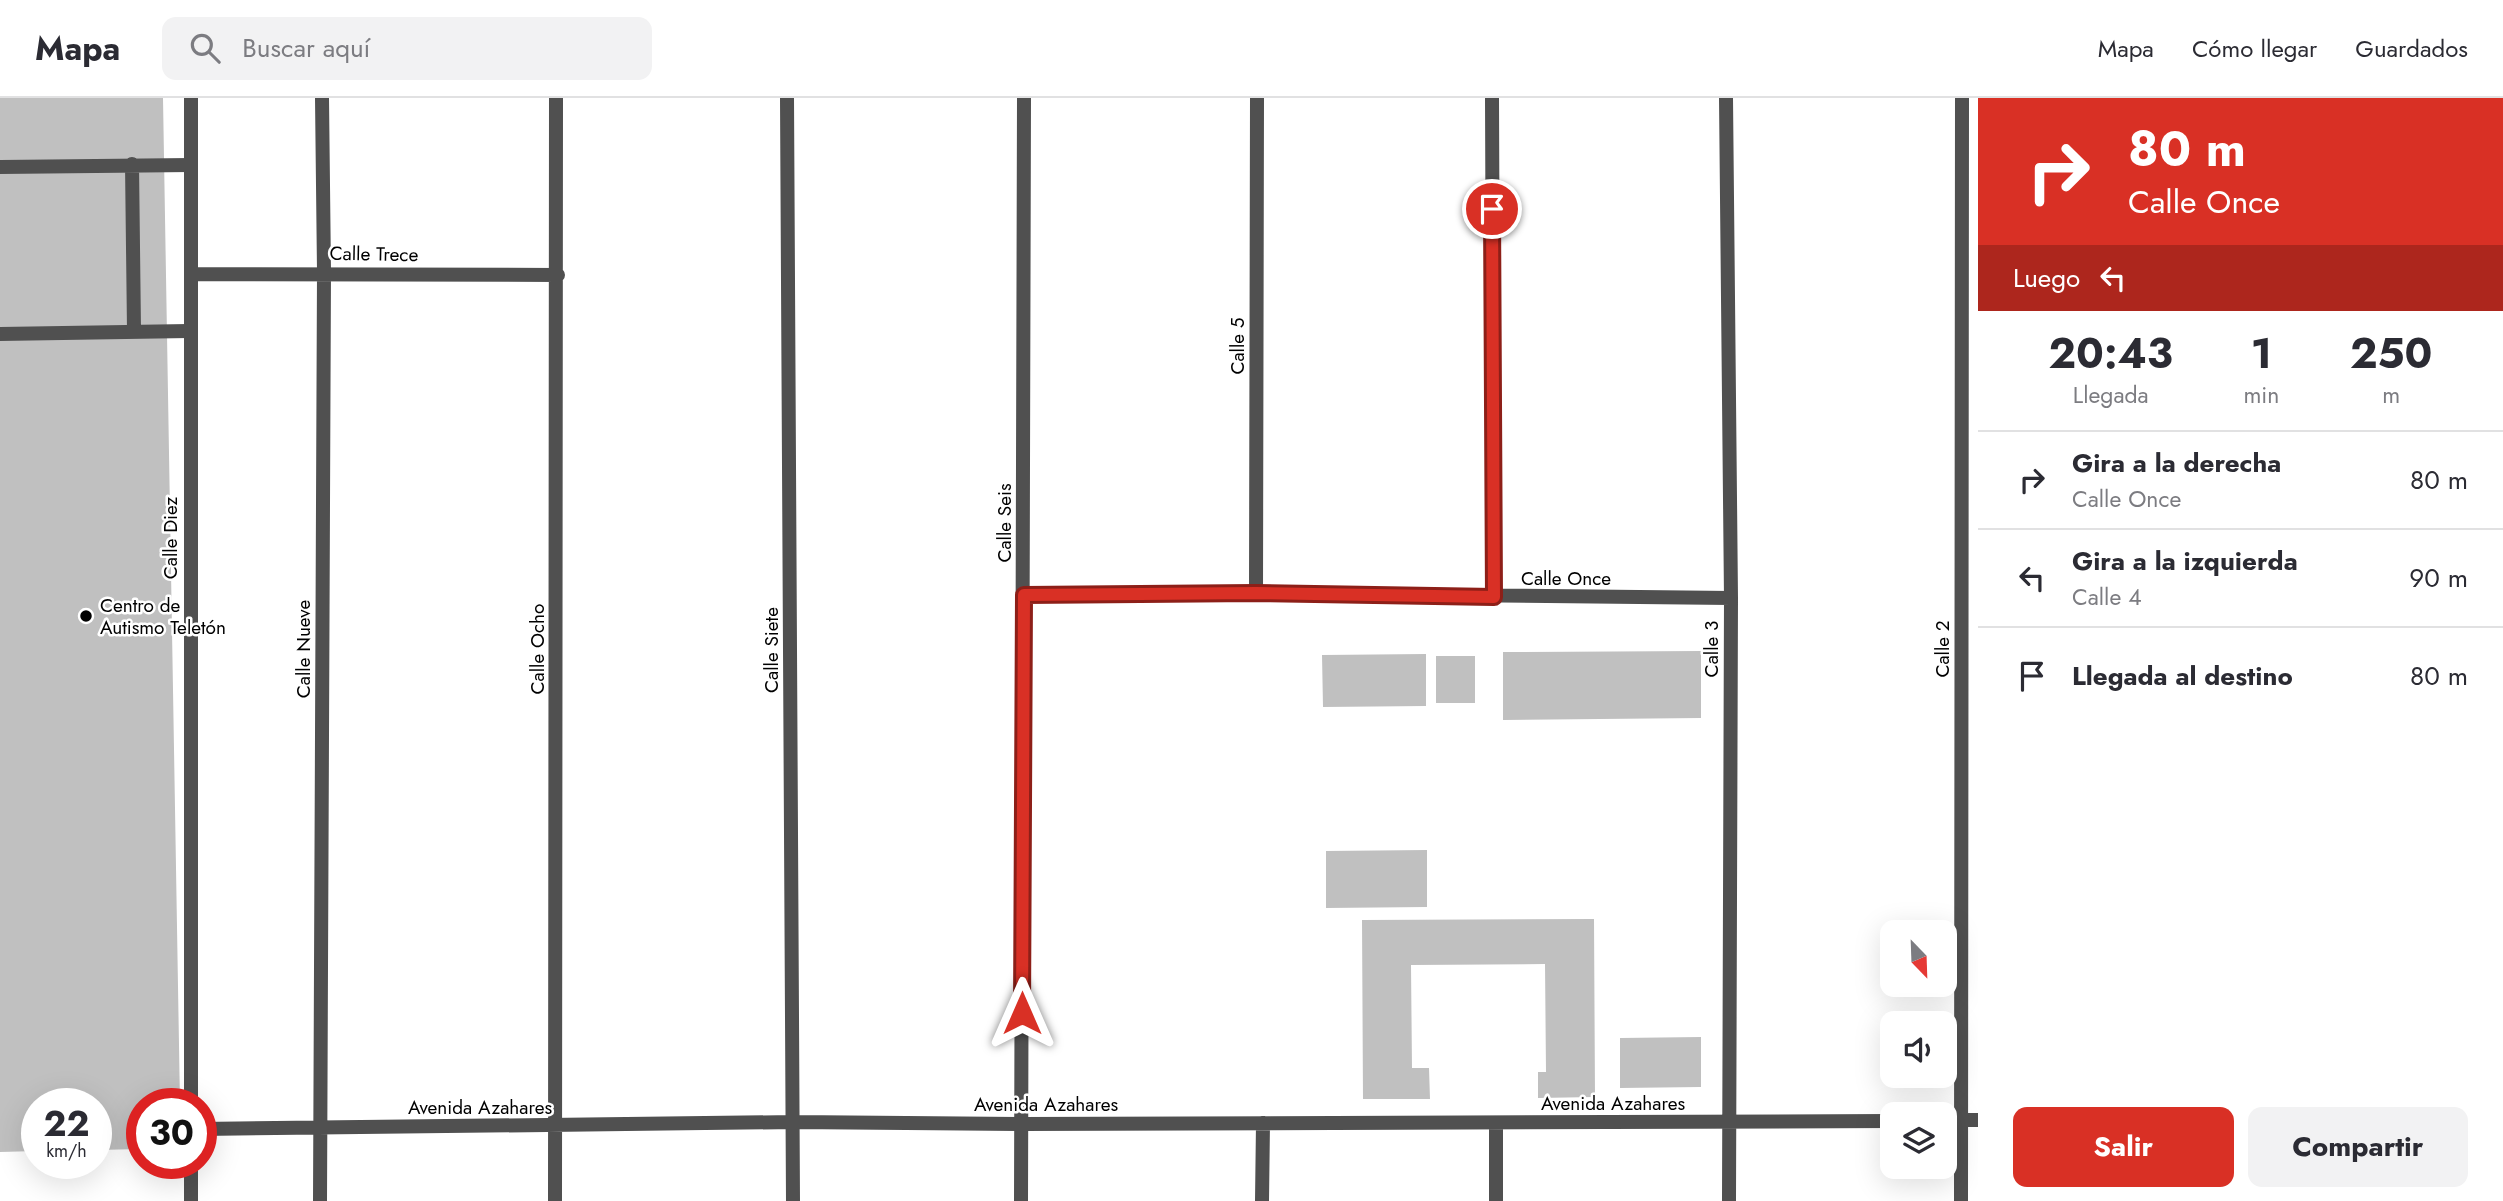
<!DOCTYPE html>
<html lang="es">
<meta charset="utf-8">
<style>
body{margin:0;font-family:Jost,sans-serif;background:#f2f2f3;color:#2b2b33;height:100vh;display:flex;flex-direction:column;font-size:26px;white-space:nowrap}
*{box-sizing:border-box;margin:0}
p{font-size:23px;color:#7c7c81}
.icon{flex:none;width:38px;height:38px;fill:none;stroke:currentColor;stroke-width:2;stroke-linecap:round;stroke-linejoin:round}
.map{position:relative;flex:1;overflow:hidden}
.sheet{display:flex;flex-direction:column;background:#fff;width:525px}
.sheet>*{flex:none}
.top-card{background:#d93025;color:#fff;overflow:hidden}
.needle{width:46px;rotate:157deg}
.tools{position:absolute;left:1880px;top:822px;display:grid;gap:14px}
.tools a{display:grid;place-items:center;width:77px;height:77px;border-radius:14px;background:#fff;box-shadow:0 7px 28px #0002;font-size:35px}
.speed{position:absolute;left:21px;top:990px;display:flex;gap:14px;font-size:35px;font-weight:700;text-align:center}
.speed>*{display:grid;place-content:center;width:91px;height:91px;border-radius:50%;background:#fff;box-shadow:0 7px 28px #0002;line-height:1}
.speed small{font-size:18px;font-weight:400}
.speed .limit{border:10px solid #d22;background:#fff;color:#111}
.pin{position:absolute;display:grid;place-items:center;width:60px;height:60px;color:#fff;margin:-30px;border:4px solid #fff;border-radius:50%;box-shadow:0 2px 7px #0007}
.me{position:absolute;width:77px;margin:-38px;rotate:0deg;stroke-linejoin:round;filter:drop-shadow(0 0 5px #0008)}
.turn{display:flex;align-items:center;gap:24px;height:147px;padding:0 35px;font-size:32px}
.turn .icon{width:91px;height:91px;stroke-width:2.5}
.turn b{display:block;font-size:49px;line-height:60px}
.then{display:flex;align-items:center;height:66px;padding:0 35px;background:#0003;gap:14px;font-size:26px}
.eta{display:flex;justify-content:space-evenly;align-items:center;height:119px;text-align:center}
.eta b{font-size:42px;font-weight:700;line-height:49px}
.button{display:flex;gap:14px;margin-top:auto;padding:14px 35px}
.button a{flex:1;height:80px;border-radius:14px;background:#d93025;color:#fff;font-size:28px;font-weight:700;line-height:80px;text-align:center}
.button a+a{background:#f2f2f3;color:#2b2b33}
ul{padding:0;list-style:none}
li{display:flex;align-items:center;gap:21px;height:98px;padding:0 35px;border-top:2px solid #e1e1e2}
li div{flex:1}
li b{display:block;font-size:26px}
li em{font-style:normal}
header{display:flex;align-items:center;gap:42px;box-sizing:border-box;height:98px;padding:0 35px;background:#fff;border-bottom:2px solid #e1e1e2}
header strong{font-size:33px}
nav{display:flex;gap:38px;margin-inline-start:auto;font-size:24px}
.search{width:490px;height:63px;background:#f2f2f3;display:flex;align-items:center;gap:18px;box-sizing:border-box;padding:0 24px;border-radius:14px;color:#7c7c81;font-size:26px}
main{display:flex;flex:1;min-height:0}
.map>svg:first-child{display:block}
.building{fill:#c0c0c0}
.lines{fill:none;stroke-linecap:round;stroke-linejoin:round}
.service{stroke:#505050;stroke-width:14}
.minor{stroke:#505050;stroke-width:14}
.route-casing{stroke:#8d1f18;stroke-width:18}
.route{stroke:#d93025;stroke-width:12}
.poi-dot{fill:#000;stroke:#fff;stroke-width:2.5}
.labels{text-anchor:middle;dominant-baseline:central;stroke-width:5;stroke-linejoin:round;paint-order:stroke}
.street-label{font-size:19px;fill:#000;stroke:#fff}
.poi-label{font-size:19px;fill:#000;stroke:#fff;text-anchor:start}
</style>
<header>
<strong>Mapa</strong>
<div class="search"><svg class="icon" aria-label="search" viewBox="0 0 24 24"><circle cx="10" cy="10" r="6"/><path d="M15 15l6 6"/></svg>Buscar aquí</div>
<nav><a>Mapa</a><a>Cómo llegar</a><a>Guardados</a></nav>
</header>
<main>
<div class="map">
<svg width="1978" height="1103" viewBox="0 0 1978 1103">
<rect width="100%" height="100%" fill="#fff"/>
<path class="building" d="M0,0H163L180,1006H142V1051L96,1052V1006H37V1053L0,1054Z
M1701,553V620L1503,622V554Z
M1426,556V608L1323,609L1322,557Z
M1436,558H1475V605H1436Z
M1427,752V809L1326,810V753Z
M1594,821L1595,999L1538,1000V974H1546L1545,866L1411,867L1412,970H1429L1430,1001H1363L1362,822Z
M1701,939V989L1620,990V940Z"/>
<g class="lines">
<path class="service" d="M132,66L134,232
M0,69L191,67
M0,236L189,233"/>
<path class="minor" d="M787,0L793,1103
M1492,0L1494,499
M1726,0L1731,500L1729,1103
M191,176L558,177
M1256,495L1257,0
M1024,497L1256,495L1731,500
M191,1006V0
M1944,1022H1978
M201,1031L794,1024L1022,1026L1892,1023
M191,1066V1103
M320,1103L324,174L322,0
M555,1103L556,0
M1021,1103L1024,0
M1262,1103L1263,1025
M1496,1103V1025
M1961,1103L1962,0"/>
</g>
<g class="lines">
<g class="route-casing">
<path id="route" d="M1022,915L1024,497L1256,495L1494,499L1492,111"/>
</g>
<use href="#route" class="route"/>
</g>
<circle class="poi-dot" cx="86" cy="518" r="7"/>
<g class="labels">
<g class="street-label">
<text transform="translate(374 156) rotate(1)">Calle Trece</text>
<text transform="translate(1237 248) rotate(-90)">Calle 5</text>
<text transform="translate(1004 425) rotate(-90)">Calle Seis</text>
<text transform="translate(170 440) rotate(-90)">Calle Diez</text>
<text x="1566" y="480">Calle Once</text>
<text transform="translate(303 551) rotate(-90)">Calle Nueve</text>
<text transform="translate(537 551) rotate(-90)">Calle Ocho</text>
<text transform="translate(1711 551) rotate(-90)">Calle 3</text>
<text transform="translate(1942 551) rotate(-90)">Calle 2</text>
<text transform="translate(771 552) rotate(-90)">Calle Siete</text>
<text x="1613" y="1005">Avenida Azahares</text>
<text x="1046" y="1006">Avenida Azahares</text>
<text x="480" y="1009">Avenida Azahares</text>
</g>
<g class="poi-label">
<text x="100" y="507">Centro de<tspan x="100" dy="22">Autismo Teletón</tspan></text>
</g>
</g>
</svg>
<div class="tools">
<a><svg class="needle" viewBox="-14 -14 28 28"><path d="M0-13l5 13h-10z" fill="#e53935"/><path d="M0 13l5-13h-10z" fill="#7c7c81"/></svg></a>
<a><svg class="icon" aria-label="sound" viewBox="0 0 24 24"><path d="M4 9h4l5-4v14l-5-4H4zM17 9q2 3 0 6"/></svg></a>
<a><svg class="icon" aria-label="layers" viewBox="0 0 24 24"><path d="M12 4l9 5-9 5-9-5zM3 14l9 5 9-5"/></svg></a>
</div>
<div class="speed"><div>22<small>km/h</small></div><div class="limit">30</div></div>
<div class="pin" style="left:1492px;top:111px;background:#d93025"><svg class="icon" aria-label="arrive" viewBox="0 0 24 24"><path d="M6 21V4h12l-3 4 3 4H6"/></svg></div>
<svg class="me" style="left:1022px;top:915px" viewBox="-20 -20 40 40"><path d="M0-17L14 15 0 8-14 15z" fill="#d93025" stroke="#fff" stroke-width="4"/></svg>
</div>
<section class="sheet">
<div class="top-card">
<div class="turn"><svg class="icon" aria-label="right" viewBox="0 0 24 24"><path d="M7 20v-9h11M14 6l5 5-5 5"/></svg><div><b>80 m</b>Calle Once</div></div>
<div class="then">Luego<svg class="icon" aria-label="left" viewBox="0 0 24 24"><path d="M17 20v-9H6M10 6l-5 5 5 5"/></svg></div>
</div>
<div class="eta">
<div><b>20:43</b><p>Llegada</p></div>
<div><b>1</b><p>min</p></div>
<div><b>250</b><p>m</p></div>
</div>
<ul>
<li><svg class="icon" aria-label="right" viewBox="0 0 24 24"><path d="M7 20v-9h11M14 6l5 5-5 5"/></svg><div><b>Gira a la derecha</b><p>Calle Once</p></div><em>80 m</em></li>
<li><svg class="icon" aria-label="left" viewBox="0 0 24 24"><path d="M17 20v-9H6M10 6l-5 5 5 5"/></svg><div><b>Gira a la izquierda</b><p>Calle 4</p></div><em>90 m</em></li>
<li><svg class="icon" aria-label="arrive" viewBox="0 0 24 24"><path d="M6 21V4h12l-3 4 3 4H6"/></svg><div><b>Llegada al destino</b></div><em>80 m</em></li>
</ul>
<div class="button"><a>Salir</a><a>Compartir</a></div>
</section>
</main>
